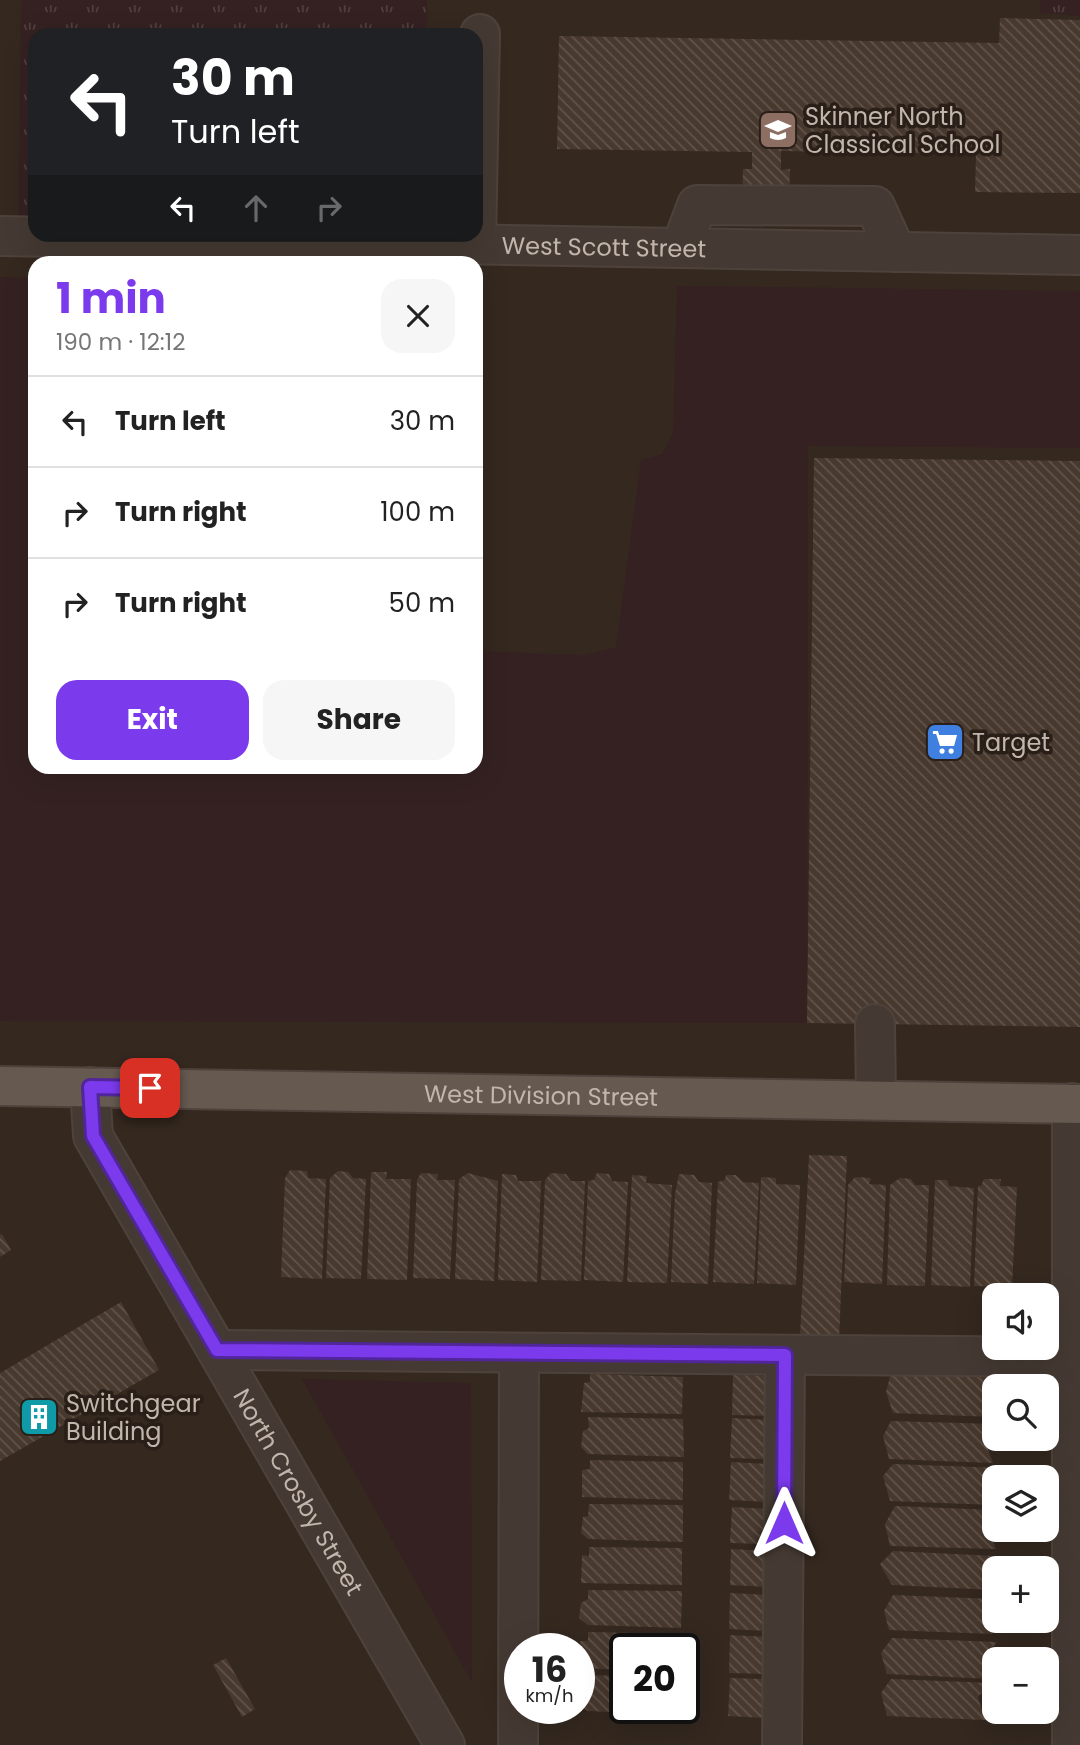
<!DOCTYPE html>
<meta charset="utf-8">
<style>
body{margin:0;font-family:Poppins,sans-serif;background:#f6f6f6;color:#222;height:100vh;display:flex;flex-direction:column;font-size:26px;white-space:nowrap}
*{box-sizing:border-box;margin:0}
p{font-size:23px;color:#767676}
.icon{flex:none;width:38px;height:38px;fill:none;stroke:currentColor;stroke-width:2;stroke-linecap:round;stroke-linejoin:round}
.map{position:relative;flex:1;overflow:hidden}
.details{position:absolute;left:28px;top:256px;width:455px;height:518px;display:flex;flex-direction:column;background:#fff;border-radius:21px;box-shadow:0 7px 28px #0002}
.details>*{flex:none}
.banner{position:absolute;left:28px;top:28px;width:455px;height:214px;border-radius:21px;box-shadow:0 7px 28px #0002;background:#202124;color:#fff;overflow:hidden}
.controls{position:absolute;left:982px;top:1283px;display:grid;gap:14px}
.controls a{display:grid;place-items:center;width:77px;height:77px;border-radius:14px;background:#fff;box-shadow:0 7px 28px #0002;font-size:35px}
.speed{position:absolute;left:504px;top:1633px;display:flex;gap:14px;font-size:35px;font-weight:700;text-align:center}
.speed>*{display:grid;place-content:center;width:91px;height:91px;border-radius:50%;background:#fff;box-shadow:0 7px 28px #0002;line-height:1}
.speed small{font-size:18px;font-weight:400}
.speed .limit{border:4px solid #111;border-radius:10px;background:#fff;color:#111}
.pin{position:absolute;display:grid;place-items:center;width:60px;height:60px;color:#fff;margin:-30px;border-radius:14px;box-shadow:0 4px 10px #0006}
.me{position:absolute;width:77px;margin:-38px;rotate:0deg;stroke-linejoin:round;filter:drop-shadow(0 0 5px #0008)}
.turn{display:flex;align-items:center;gap:24px;height:147px;padding:0 28px;font-size:32px}
.turn .icon{width:91px;height:91px;stroke-width:2.5}
.turn b{display:block;font-size:49px;line-height:60px}
.lanes{display:flex;align-items:center;height:66px;padding:0 28px;background:#0003;justify-content:center;gap:35px;direction:ltr}
.lanes .off{opacity:.35}
.round{display:grid;place-items:center;flex:none;width:74px;height:74px;border-radius:21px;background:#f6f6f6}
.summary{display:flex;align-items:center;justify-content:space-between;height:119px;padding:0 28px}
h1{font-size:42px;font-weight:700;line-height:52px;color:#7c3aed}
.cta{display:flex;gap:14px;margin-top:auto;padding:14px 28px}
.cta a{flex:1;height:80px;border-radius:21px;background:#7c3aed;color:#fff;font-size:28px;font-weight:700;line-height:80px;text-align:center}
.cta a+a{background:#f6f6f6;color:#222}
ul{padding:0;list-style:none}
li{display:flex;align-items:center;gap:21px;height:91px;padding:0 28px;border-top:2px solid #e0e0e0}
li div{flex:1}
li b{display:block;font-size:26px}
li em{font-style:normal}
.map>svg:first-child{display:block}
.grass{fill:#352122}
.park{fill:url(#park-tufts)}
.building{fill:url(#building-back-hatch)}
.lines{fill:none;stroke-linecap:round;stroke-linejoin:round}
.minor-casing{stroke:#4e433c;stroke-width:42}
.major-casing{stroke:#4e433c;stroke-width:42}
.minor{stroke:#453a33;stroke-width:38}
.major{stroke:#655950;stroke-width:38}
.route-casing{stroke:#51269a;stroke-width:18}
.route{stroke:#7c3aed;stroke-width:12}
.labels{text-anchor:middle;dominant-baseline:central;stroke-width:7;stroke-linejoin:round;paint-order:stroke}
.poi-label{font-size:24px;fill:#c2b6ac;stroke:#291f18;text-anchor:start}
.street-label{font-size:24px;fill:#c2b6ac;stroke:#291f18}
</style>
<div class="map">
<svg width="1080" height="1745" viewBox="0 0 1080 1745">
<defs>
<pattern id="park-tufts" width="24" height="20" patternUnits="userSpaceOnUse" patternTransform="scale(1.75)"><rect width="24" height="20" fill="#352122"/><path d="M3 7l-1-3M5 7V3M7 7l1-3M15 17l-1-3M17 17v-4M19 17l1-3" fill="none" stroke="#513f3f"/></pattern>
<pattern id="building-back-hatch" width="6" height="6" patternUnits="userSpaceOnUse" patternTransform="scale(1.75)"><rect width="6" height="6" fill="#48392e"/><path d="M-1 5l2 2M0 0l6 6M5-1l2 2" fill="none" stroke="#61534a"/></pattern>
</defs>
<rect width="100%" height="100%" fill="#34281f"/>
<path class="grass" d="M0,277L35,278V766H476V651L584,655L616,647L641,460L662,454L673,434L677,286L1080,291V448L808,446L807,1023L0,1021Z
M302,1379L471,1383L472,1682Z"/>
<path class="park" d="M21,0H427V35H35V219L18,218Z
M1040,0H1080V16L1040,13Z"/>
<path class="building" d="M1000,18L1080,20V193L975,192L976,154L781,151V170L790,169L789,198L742,197L743,169H752V152L557,149L559,36L999,43Z
M814,458L1080,461V1027L807,1023Z
M809,1155L847,1156L839,1339L800,1337Z
M290,1170L307,1171L308,1178L326,1179L322,1279L281,1277L285,1178Z
M338,1171L348,1172L353,1178L366,1179L361,1279L326,1278L330,1178Z
M371,1172H387L386,1179H411L407,1280L367,1279Z
M421,1173L438,1174L437,1180H455L450,1279L413,1278L417,1180Z
M468,1173L498,1181L494,1281L455,1279L459,1179Z
M551,1173L566,1174L571,1181H585L581,1281L541,1280L545,1180Z
M597,1173L609,1174L612,1181L628,1182L623,1282L584,1280L588,1181L594,1180Z
M502,1174L516,1175L518,1181H541L537,1282L498,1280Z
M679,1174L694,1175L699,1182L712,1183L708,1284L671,1282L675,1194Z
M632,1175L647,1176L646,1183L672,1185L667,1283L627,1282Z
M726,1175H736L743,1182L759,1183L754,1284L713,1282L718,1182L725,1180Z
M761,1177L776,1178V1184L800,1185L796,1285L757,1283Z
M855,1177L871,1178L869,1184L886,1185L882,1284L844,1282L848,1185Z
M900,1178L911,1179L915,1185H929L925,1286L887,1285L890,1185Z
M984,1179H1001L1000,1186L1017,1187L1012,1287L974,1286L978,1186H981Z
M935,1180H947L949,1186L974,1188L970,1287L931,1285Z
M2,1234L11,1250L0,1257V1235Z
M121,1302L159,1370L0,1461V1373Z
M891,1373L1001,1378L986,1395L994,1409V1417L893,1413L886,1392Z
M590,1374L683,1377L682,1414L581,1412L584,1383L590,1382Z
M733,1375L771,1376L769,1416L732,1415Z
M588,1417L683,1419L684,1457L588,1454L581,1447L583,1431L589,1428Z
M732,1418L770,1420L768,1459L730,1458Z
M891,1421L994,1424L984,1439L993,1463L889,1459L883,1436Z
M590,1460L683,1462V1500L582,1497V1470L590,1469Z
M731,1462L769,1464L767,1502L729,1500Z
M893,1464L1002,1468L987,1486L994,1505L890,1501L883,1476Z
M589,1504L683,1505V1542L588,1539L581,1533L583,1517L588,1516Z
M895,1506L994,1510L989,1528L996,1549L890,1546L885,1524Z
M732,1507L769,1509L768,1544L730,1543Z
M589,1547L682,1548V1585L581,1583L582,1555L589,1556Z
M731,1549L768,1551L767,1587L730,1585Z
M893,1551L995,1556L986,1569L994,1590L892,1585L880,1564Z
M588,1590L682,1591L681,1628L588,1625L579,1618L581,1603L588,1599Z
M730,1593L769,1595L768,1631L729,1629Z
M893,1595L994,1599V1605L987,1612L992,1634L889,1630L884,1611Z
M588,1632L682,1634V1648H625V1670L581,1668L580,1641H588Z
M730,1635L769,1637L767,1674L729,1673Z
M892,1638L997,1642L985,1657L992,1679L887,1674L881,1653Z
M226,1658L255,1709L242,1717L213,1665Z
M588,1675L625,1676V1708H682V1715L588,1711L579,1705L581,1689L587,1684Z
M730,1678L768,1679L766,1718L728,1716Z
M891,1679L992,1683L978,1697L985,1720L887,1716L881,1693Z"/>
<g class="lines">
<g class="minor-casing">
<g id="minor">
<path id="s1" d="M0,236L1080,255"/>
<path d="M476,245L480,34"/>
<path d="M681,248L697,205L875,206L896,252"/>
<path d="M875,1024L876,1100"/>
<path id="s2" d="M90,1087L93,1136L445,1745"/>
<path d="M217,1350L1072,1357"/>
<path d="M518,1745L519,1353"/>
<path d="M782,1745L785,1355"/>
<path d="M1072,1745V1103"/>
</g>
</g>
<g class="major-casing">
<g id="major">
<path id="s3" d="M0,1086L1080,1104"/>
</g>
</g>
<use href="#minor" class="minor"/>
<use href="#major" class="major"/>
</g>
<g class="lines">
<g class="route-casing">
<path id="route" d="M150,1088L90,1087L93,1136L217,1350L785,1355L784,1523"/>
</g>
<use href="#route" class="route"/>
</g>
<defs>
<g id="school-square" transform="scale(2.0125)"><rect x="-9" y="-9" width="18" height="18" rx="4" fill="#8d6e63" stroke="#291f18"/><path d="M0-5L7-2L0 1L-7-2ZM-4 1L0 2.5L4 1V4Q0 6-4 4Z" fill="#fff"/></g>
<g id="supermarket-square" transform="scale(2.0125)"><rect x="-9" y="-9" width="18" height="18" rx="4" fill="#3f7fe0" stroke="#291f18"/><path d="M-6-5.5h2.5l.6 2H6L4.5 2H-2.5L-4.4-4H-6ZM-1.5 3.2a1.3 1.3 0 1 0 .1 0ZM3 3.2a1.3 1.3 0 1 0 .1 0Z" fill="#fff"/></g>
<g id="building-square" transform="scale(2.0125)"><rect x="-9" y="-9" width="18" height="18" rx="4" fill="#0f9aa8" stroke="#291f18"/><path d="M-4-6H4V6H1V3H-1V6H-4ZM-2.5-4.3h1.7v1.8h-1.7ZM.8-4.3h1.7v1.8H.8ZM-2.5-1h1.7V.8h-1.7ZM.8-1h1.7V.8H.8Z" fill="#fff"/></g>
</defs>
<g fill-rule="evenodd">
<use href="#school-square" x="778" y="130"/>
<use href="#supermarket-square" x="945" y="742"/>
<use href="#building-square" x="39" y="1417"/>
</g>
<g class="labels">
<g class="poi-label">
<text x="805" y="116">Skinner North<tspan x="805" dy="28">Classical School</tspan></text>
<text x="972" y="742">Target</text>
<text x="66" y="1403">Switchgear<tspan x="66" dy="28">Building</tspan></text>
</g>
<g class="street-label">
<text stroke="none"><textPath href="#s1" startOffset="604">West Scott Street</textPath></text>
<text stroke="none"><textPath href="#s3" startOffset="541">West Division Street</textPath></text>
<text stroke="none"><textPath href="#s2" startOffset="460">North Crosby Street</textPath></text>
</g>
</g>
</svg>
<div class="controls">
<a><svg class="icon" aria-label="sound" viewBox="0 0 24 24"><path d="M4 9h4l5-4v14l-5-4H4zM17 9q2 3 0 6"/></svg></a>
<a><svg class="icon" aria-label="search" viewBox="0 0 24 24"><circle cx="10" cy="10" r="6"/><path d="M15 15l6 6"/></svg></a>
<a><svg class="icon" aria-label="layers" viewBox="0 0 24 24"><path d="M12 4l9 5-9 5-9-5zM3 14l9 5 9-5"/></svg></a>
<a>+</a>
<a>−</a>
</div>
<div class="speed"><div>16<small>km/h</small></div><div class="limit">20</div></div>
<div class="pin" style="left:150px;top:1088px;background:#d93025"><svg class="icon" aria-label="arrive" viewBox="0 0 24 24"><path d="M6 21V4h12l-3 4 3 4H6"/></svg></div>
<svg class="me" style="left:784px;top:1523px" viewBox="-20 -20 40 40"><path d="M0-17L14 15 0 8-14 15z" fill="#7c3aed" stroke="#fff" stroke-width="4"/></svg>
<div class="banner">
<div class="turn"><svg class="icon" aria-label="left" viewBox="0 0 24 24"><path d="M17 20v-9H6M10 6l-5 5 5 5"/></svg><div><b>30 m</b>Turn left</div></div>
<div class="lanes"><svg class="icon" aria-label="left" viewBox="0 0 24 24"><path d="M17 20v-9H6M10 6l-5 5 5 5"/></svg><svg class="icon off" aria-label="ahead" viewBox="0 0 24 24"><path d="M12 20V5M6 11l6-6 6 6"/></svg><svg class="icon off" aria-label="right" viewBox="0 0 24 24"><path d="M7 20v-9h11M14 6l5 5-5 5"/></svg></div>
</div>
<section class="details">
<div class="summary"><div><h1>1 min</h1><p>190 m · 12:12</p></div><a class="round"><svg class="icon" aria-label="close" viewBox="0 0 24 24"><path d="M6 6l12 12M18 6L6 18"/></svg></a></div>
<ul>
<li><svg class="icon" aria-label="left" viewBox="0 0 24 24"><path d="M17 20v-9H6M10 6l-5 5 5 5"/></svg><div><b>Turn left</b></div><em>30 m</em></li>
<li><svg class="icon" aria-label="right" viewBox="0 0 24 24"><path d="M7 20v-9h11M14 6l5 5-5 5"/></svg><div><b>Turn right</b></div><em>100 m</em></li>
<li><svg class="icon" aria-label="right" viewBox="0 0 24 24"><path d="M7 20v-9h11M14 6l5 5-5 5"/></svg><div><b>Turn right</b></div><em>50 m</em></li>
</ul>
<div class="cta"><a>Exit</a><a>Share</a></div>
</section>
</div>
